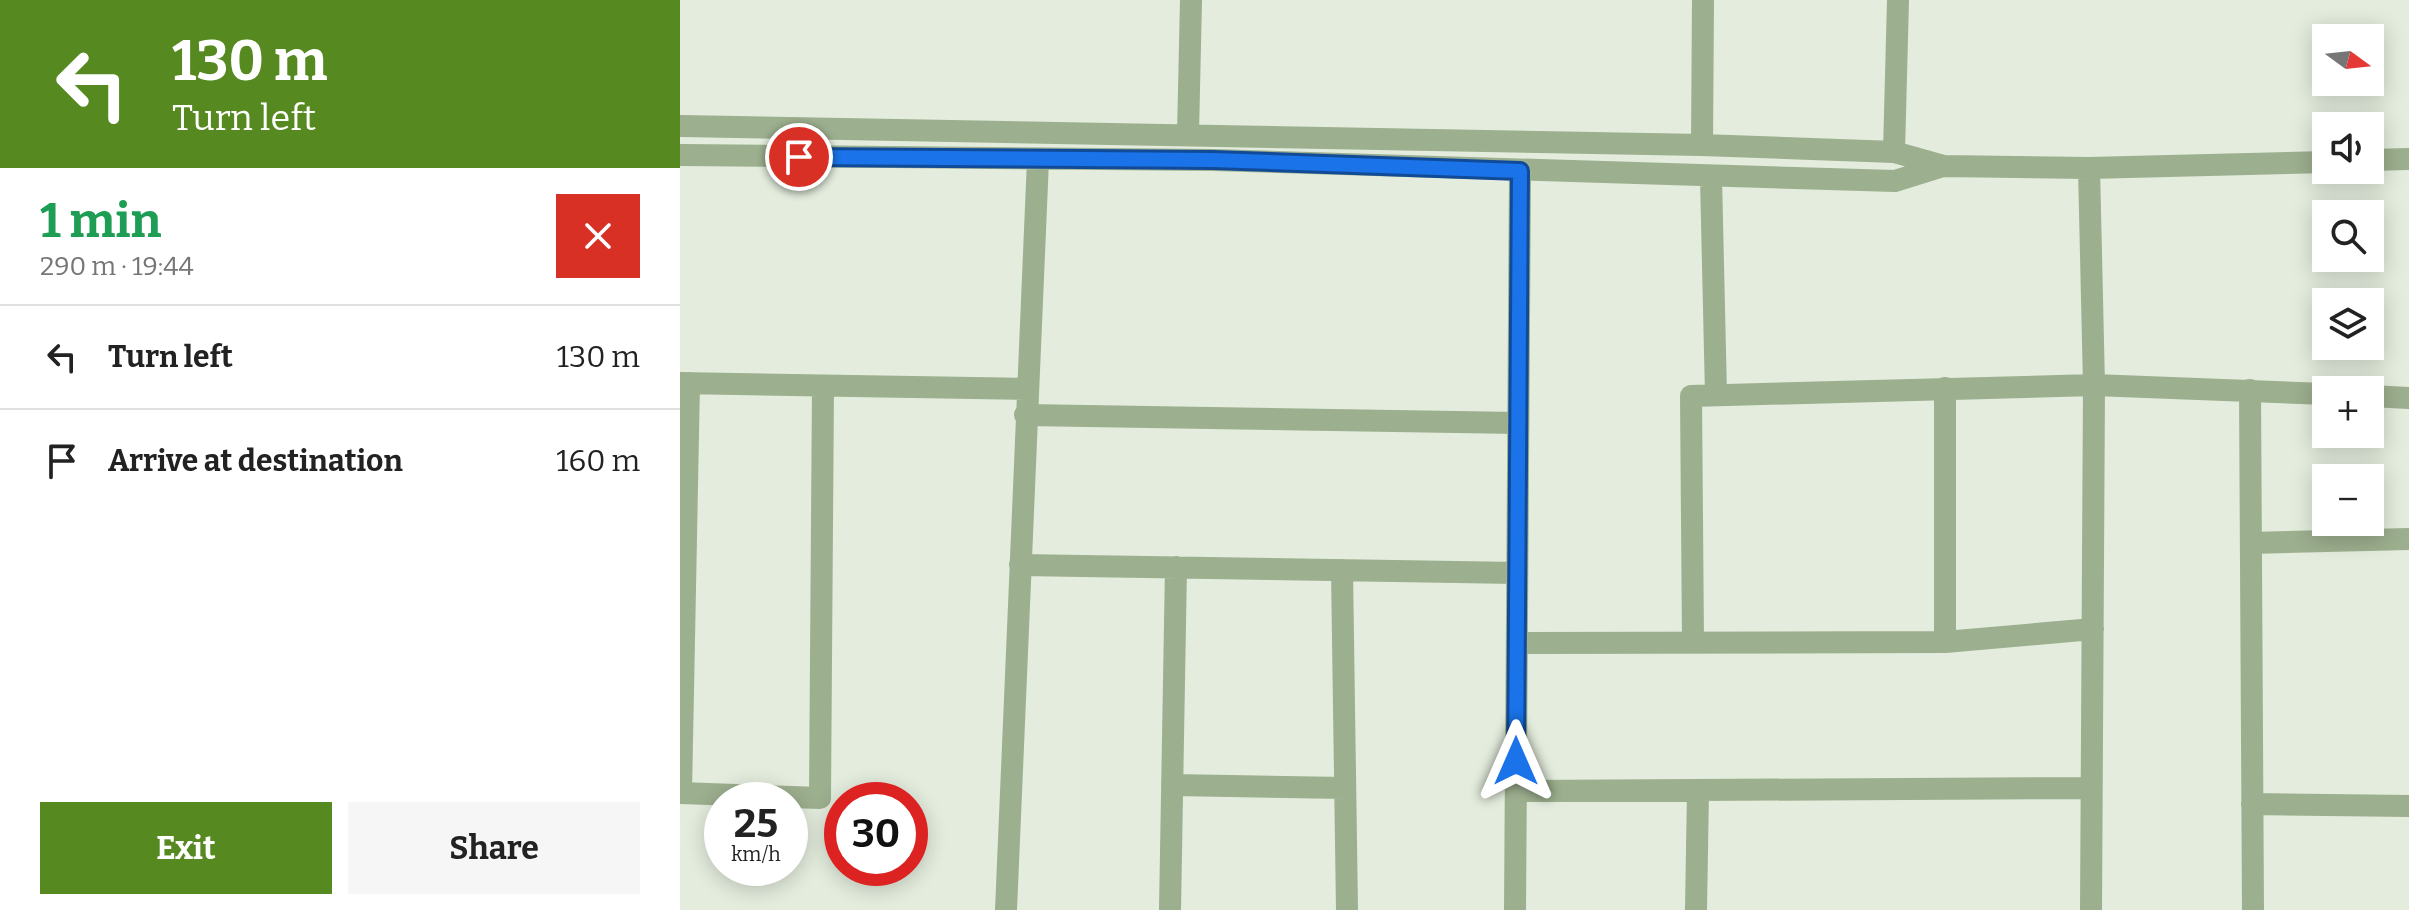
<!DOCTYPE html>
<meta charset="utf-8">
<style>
body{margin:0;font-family:Bitter,serif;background:#f6f6f6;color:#222;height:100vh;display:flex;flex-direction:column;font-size:30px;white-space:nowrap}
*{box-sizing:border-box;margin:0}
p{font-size:26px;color:#767676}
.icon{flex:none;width:44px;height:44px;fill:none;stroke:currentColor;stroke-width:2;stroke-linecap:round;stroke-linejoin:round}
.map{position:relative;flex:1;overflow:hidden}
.drawer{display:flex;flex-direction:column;background:#fff;width:680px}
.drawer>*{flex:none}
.banner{background:#56891f;color:#fff;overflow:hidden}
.needle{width:52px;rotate:105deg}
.tools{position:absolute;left:1632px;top:24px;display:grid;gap:16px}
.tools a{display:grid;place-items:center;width:72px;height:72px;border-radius:0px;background:#fff;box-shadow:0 4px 20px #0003;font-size:40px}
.speed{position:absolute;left:24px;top:782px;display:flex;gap:16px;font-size:40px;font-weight:700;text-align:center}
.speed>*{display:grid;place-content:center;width:104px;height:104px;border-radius:50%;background:#fff;box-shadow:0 4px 20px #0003;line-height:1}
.speed small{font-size:20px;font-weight:400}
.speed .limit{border:12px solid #d22;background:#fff;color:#111}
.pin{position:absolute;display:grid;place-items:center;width:68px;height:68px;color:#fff;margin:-34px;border:4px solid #fff;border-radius:50%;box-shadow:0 2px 8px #0007}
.me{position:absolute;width:88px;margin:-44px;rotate:0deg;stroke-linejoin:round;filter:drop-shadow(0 0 6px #0008)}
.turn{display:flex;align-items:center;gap:28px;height:168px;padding:0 40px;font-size:36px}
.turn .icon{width:104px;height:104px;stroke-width:2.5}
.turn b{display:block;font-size:56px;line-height:68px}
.round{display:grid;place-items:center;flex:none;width:84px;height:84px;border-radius:0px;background:#f6f6f6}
.headline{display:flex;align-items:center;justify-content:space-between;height:136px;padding:0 40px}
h1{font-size:48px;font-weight:700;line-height:60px;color:#1e9e55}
.cta{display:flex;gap:16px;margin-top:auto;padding:16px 40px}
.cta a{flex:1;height:92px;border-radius:0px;background:#56891f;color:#fff;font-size:32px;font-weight:700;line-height:92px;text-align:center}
.cta a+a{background:#f6f6f6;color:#222}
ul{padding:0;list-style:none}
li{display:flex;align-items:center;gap:24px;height:104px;padding:0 40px;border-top:2px solid #e0e0e0}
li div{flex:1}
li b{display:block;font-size:30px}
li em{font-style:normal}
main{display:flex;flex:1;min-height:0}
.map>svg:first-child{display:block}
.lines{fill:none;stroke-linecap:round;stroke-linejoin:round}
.minor{stroke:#9caf8e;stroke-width:22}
.route-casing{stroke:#114b97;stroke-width:20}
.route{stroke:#1a73e8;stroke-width:14}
</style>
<main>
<section class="drawer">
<div class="banner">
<div class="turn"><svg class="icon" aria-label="left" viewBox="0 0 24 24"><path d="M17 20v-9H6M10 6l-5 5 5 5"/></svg><div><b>130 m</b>Turn left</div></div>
</div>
<div class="headline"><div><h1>1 min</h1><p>290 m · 19:44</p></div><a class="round" style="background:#d93025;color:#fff"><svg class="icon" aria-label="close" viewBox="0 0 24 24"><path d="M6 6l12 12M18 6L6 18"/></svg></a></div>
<ul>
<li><svg class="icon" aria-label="left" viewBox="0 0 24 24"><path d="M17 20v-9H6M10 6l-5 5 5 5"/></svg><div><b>Turn left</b></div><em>130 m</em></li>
<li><svg class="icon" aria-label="arrive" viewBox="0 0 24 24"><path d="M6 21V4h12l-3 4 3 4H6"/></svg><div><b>Arrive at destination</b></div><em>160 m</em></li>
</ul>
<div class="cta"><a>Exit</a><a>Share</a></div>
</section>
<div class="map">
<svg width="1729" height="910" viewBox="0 0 1729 910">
<rect width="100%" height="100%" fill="#e3ecdd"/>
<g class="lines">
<path class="minor" d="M0,126L1022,145L1214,152L1264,166L1409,168L1646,162
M508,134L511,0
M1022,145L1023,0
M1214,152L1218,0
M0,155L533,160L1215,181L1263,166
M1690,160L1729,159
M1409,168L1414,385L1411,910
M1031,177L1036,395
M0,383L346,389
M1570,390L1573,910
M1690,396L1729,398
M345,415L838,423
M1571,543L1729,539
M340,565L837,573
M662,570L667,910
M1013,642L1011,396L1414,385L1646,394
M1265,642L1413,629
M837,643L1265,642V388
M492,785L665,788
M836,791L1411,788
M0,793L140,798L143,386
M1,793L9,383
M1572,804L1729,806
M326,910L358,160
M490,910L496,567
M835,910L840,171
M1016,910L1018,790"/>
</g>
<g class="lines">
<g class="route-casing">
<path id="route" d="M119,157L533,160L840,171L836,761"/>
</g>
<use href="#route" class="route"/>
</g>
</svg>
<div class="tools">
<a><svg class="needle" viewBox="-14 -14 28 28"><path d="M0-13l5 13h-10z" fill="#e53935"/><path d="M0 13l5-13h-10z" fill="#767676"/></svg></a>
<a><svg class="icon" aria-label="sound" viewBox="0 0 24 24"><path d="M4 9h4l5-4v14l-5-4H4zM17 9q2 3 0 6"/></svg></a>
<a><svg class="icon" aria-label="search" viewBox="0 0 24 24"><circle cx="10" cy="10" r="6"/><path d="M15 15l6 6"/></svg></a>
<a><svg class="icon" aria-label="layers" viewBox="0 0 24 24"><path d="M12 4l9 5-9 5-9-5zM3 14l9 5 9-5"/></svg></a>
<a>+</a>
<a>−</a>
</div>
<div class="speed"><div>25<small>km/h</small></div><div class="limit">30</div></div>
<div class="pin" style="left:119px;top:157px;background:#d93025"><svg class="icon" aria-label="arrive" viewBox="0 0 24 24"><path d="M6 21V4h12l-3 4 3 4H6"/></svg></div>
<svg class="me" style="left:836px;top:761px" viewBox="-20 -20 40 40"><path d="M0-17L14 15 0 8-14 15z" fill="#1a73e8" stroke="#fff" stroke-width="4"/></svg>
</div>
</main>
